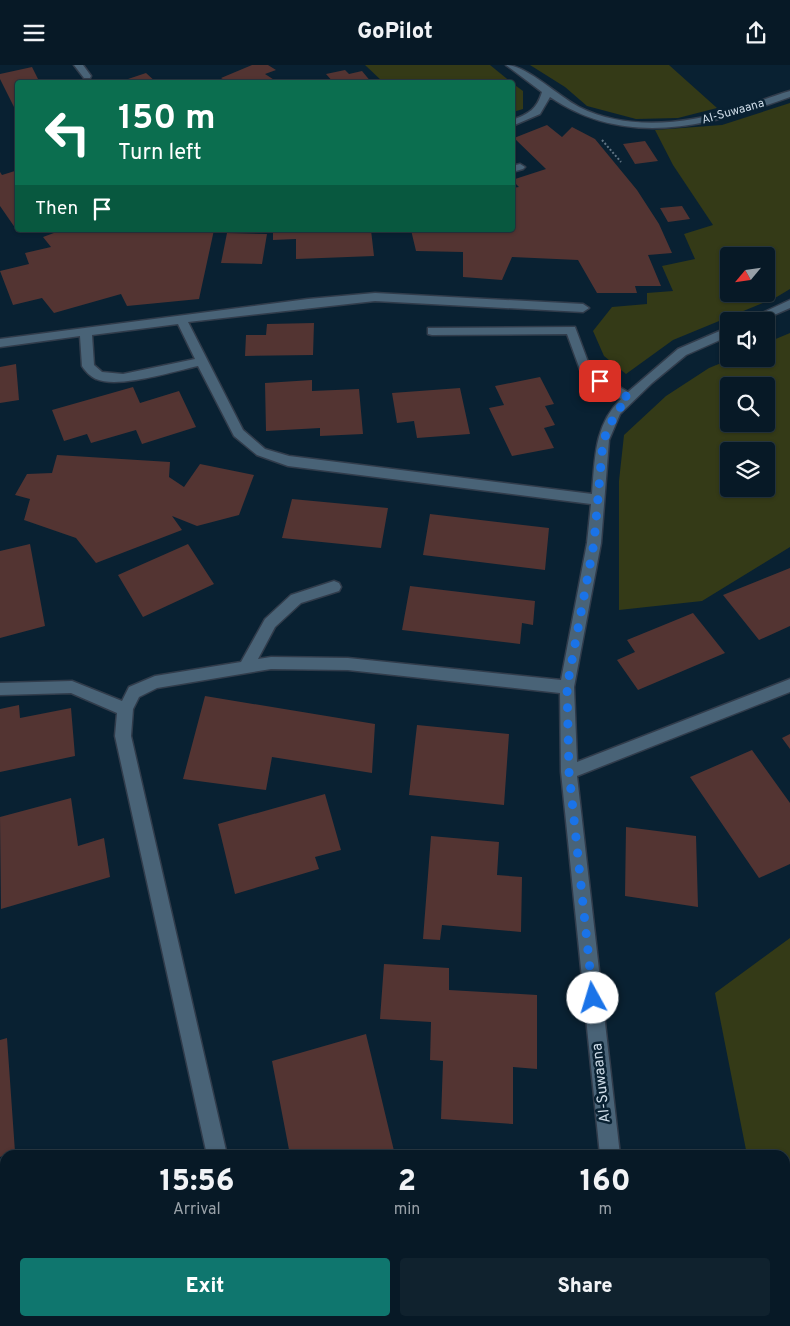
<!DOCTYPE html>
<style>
body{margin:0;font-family:Overpass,sans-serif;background:#10222e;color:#f1f3f6;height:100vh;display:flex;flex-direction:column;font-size:19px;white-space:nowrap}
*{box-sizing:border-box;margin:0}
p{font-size:16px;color:#98a0a7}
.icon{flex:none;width:28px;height:28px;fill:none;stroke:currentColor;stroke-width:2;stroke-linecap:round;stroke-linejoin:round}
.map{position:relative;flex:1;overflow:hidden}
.sheet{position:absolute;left:0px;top:1085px;width:790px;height:176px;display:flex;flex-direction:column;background:#071926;border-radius:15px 15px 0 0;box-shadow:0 1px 4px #0004,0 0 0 1px #283843}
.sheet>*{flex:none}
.top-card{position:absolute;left:15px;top:15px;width:500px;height:152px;border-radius:5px;box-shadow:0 1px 4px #0004,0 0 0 1px #283843;background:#0b6e4f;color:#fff;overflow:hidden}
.needle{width:32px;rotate:241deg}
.tools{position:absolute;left:720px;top:182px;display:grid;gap:10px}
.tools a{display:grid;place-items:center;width:55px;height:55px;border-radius:5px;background:#071926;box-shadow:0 1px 4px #0004,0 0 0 1px #283843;font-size:25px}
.pin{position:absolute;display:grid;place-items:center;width:42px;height:42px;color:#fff;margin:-21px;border-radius:10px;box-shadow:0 2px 8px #0006}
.me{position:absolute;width:55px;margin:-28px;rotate:354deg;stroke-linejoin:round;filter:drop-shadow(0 0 4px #0008)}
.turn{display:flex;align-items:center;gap:18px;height:105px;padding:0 20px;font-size:22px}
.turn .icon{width:65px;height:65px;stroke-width:2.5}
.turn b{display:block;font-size:35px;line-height:42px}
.then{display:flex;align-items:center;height:48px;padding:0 20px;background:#0003;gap:10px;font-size:19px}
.eta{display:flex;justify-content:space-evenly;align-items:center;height:85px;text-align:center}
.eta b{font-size:30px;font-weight:800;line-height:35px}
.action{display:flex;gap:10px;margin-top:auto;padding:10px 20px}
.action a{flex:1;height:58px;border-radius:5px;background:#0f766e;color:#fff;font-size:20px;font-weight:800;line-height:58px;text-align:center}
.action a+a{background:#10222e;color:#f1f3f6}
header{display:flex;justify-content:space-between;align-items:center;height:65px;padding:0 20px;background:#071926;font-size:22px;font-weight:800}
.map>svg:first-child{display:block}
.green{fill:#343a17;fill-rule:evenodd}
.building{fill:#533432}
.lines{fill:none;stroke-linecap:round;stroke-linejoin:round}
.minor-casing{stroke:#313c4b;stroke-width:3}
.path{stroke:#627584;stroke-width:2;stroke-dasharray:2 2;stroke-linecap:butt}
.minor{fill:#496377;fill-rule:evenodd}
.route{stroke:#1a73e8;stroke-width:9;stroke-dasharray:0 16.2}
.labels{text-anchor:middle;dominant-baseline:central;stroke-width:5;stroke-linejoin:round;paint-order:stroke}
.far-street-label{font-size:12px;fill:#cedce8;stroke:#092132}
.street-label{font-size:15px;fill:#cedce8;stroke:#092132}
</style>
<header><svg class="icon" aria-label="menu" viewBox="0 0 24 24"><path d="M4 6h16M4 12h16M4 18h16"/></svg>GoPilot<svg class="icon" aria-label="share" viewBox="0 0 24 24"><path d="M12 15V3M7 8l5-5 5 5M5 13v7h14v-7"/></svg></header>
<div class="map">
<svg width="790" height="1261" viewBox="0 0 790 1261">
<rect width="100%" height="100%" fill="#092132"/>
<path class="green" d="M365,0H490L512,18L383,17Z
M530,0H669L717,43L678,53L636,54L587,41L565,22Z
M512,18L523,26V44L513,47Z
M790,38V224L775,233L673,275L626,309L604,291L593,266L612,242L647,239V228L673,226L662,201L695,194L684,169L713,160L673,100L655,65L722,60ZM766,191V229H729V191Z
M790,268V482L702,536L619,545V416L624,370L666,331L709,303L731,294H766V278ZM766,321V359H729V321ZM766,386V424H729V386Z
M790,873V1193L785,1192V1090H747L715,928Z
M785,1233L790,1235V1261H533L544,1256H785Z"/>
<path class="building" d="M252,0H268L276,5L265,9L279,18H229L221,13Z
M32,2L40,18H18V50L0,14V9Z
M345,5L349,9L362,6L372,18H334L326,9Z
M146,8L157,18H120L119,17Z
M547,60L562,72L572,62L595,74L637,125L659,159L672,188L648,190L661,221H635L637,228H597L578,195L512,192L502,215L463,212V187L416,186L411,165H512V123L519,122L512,115L546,104L514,73Z
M645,76L658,96L635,99L623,79Z
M18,105V167L0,141V107L2,110Z
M682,141L690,154L668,157L660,143Z
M62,165H214L199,234L127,241L121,229L54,248L42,233L13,240L0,206L29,199L25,188L51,182L43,172Z
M273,165H371L374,191L296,194V174L273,175Z
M227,168L267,169L262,199L221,198Z
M314,258L313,290L245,291L246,270H266L267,259Z
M16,299L19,335L0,338V302Z
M540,312L554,339L545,341L555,360L544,363L554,383L512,391L489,343L504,340L495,321Z
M312,315V326L359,324L363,369L320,371V363L266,366L265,318Z
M133,322L140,338L179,326L196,362L142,379L136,365L91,378L87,369L64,376L52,345Z
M460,323L470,369L417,373L414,356L397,358L392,328Z
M57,390L170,397L169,412L184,422L200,399L254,410L239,450L197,461L172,451L182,465L96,498L76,473L24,455L30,434L15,430L27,409L52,408Z
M292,434L388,443L381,483L282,473Z
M430,449L549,463L545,505L423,490Z
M30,479L45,561L0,573V486Z
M188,479L214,519L143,552L118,510Z
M790,503V561L759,575L723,530Z
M410,521L535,536L533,560L522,558L520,579L402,565Z
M693,548L725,588L638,625L617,595L635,587L627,575Z
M205,631L375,659L372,708L272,692L266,725L183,714Z
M19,640L20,653L71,643L75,691L0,707V644Z
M417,660L509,669L504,740L409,730Z
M790,669V684L782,673Z
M752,685L790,738V799L759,813L690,712Z
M325,729L341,785L315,792L319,804L235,829L218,759Z
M71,733L78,781L104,773L110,812L1,844L0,752Z
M626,762L696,771L698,842L625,831Z
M431,771L499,777L497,810L522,812L521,867L442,860L440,875L423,874Z
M384,899L449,903V925L537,930V1004L513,1002V1059L441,1054L443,996L430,995L431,957L380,954Z
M366,969L395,1090H290L272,996Z
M7,973L15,1087L0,1092V975Z"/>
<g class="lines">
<g class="minor-casing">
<path id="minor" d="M74,0H83L91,11L90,13H84Z
M506,0C526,0 559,32 579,42C627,66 686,59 736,44C754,39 772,31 790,26V32C709,61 627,84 550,32L540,49L512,61V55C529,49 537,44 542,27Z
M520,99L525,102L523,104L512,107V101Z
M375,228L583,239L589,243L583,247L375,236L188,257L243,365L265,384L289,391L592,429C595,394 594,360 621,334L582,310L567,269L432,270L428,269V263L575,262L591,305L628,327L678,284L729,262V271L686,290L652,318L620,349L609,375L601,478L574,622L577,697L790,614V627L577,711L620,1090H600L561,707L560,628L348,605L271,604L157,623L139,632L133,644L131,671L227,1090H207L115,671L117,648L71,628L0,630V618L72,616L122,636L129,622L155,611L241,597L265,554L291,530L334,516L339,518L341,522L339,526L301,538L275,562L258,594L271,592L348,593L561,615L587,478L591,439L288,401L257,390L234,371L198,301C175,306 118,324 96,314C91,312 85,306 82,301L80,271L0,282V274L308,234ZM178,259L195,294L123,309L102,307L94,300L92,270Z
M790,235V243L760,256H745Z
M244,1256H266L267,1261H245Z
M372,1256H405L404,1261H370Z"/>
</g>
<path class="path" d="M602,75L621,97"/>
<use href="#minor" class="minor"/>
</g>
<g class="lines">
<path class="route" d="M593,933L569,707L567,622L594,478L603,376L616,347L629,333L600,316"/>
</g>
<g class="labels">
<g class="far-street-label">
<text transform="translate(733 47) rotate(-16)">Al-Suwaana</text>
</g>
<g class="street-label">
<text transform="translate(602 1018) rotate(-96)">Al-Suwaana</text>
</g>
</g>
</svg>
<div class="tools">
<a><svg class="needle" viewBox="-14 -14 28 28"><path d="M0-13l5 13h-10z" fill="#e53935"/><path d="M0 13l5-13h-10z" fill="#98a0a7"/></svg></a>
<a><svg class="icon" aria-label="sound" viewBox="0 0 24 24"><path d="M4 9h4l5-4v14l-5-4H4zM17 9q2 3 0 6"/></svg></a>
<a><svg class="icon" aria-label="search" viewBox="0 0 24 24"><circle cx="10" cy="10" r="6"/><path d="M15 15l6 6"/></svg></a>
<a><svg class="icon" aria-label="layers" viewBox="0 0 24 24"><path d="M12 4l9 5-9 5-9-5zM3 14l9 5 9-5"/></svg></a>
</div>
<div class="pin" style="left:600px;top:316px;background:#d93025"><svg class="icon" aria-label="arrive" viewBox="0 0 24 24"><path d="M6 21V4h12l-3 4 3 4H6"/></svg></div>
<svg class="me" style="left:593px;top:933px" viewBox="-20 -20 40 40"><circle r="19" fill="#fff"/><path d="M0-13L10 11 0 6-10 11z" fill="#1a73e8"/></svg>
<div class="top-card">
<div class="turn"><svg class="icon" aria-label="left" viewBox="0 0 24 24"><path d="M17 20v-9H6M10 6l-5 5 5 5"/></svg><div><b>150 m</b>Turn left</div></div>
<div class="then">Then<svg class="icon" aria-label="arrive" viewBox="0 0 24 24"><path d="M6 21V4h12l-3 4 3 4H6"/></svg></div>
</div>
<section class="sheet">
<div class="eta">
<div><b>15:56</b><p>Arrival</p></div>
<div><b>2</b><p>min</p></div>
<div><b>160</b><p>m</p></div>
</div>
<div class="action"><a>Exit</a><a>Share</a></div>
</section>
</div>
